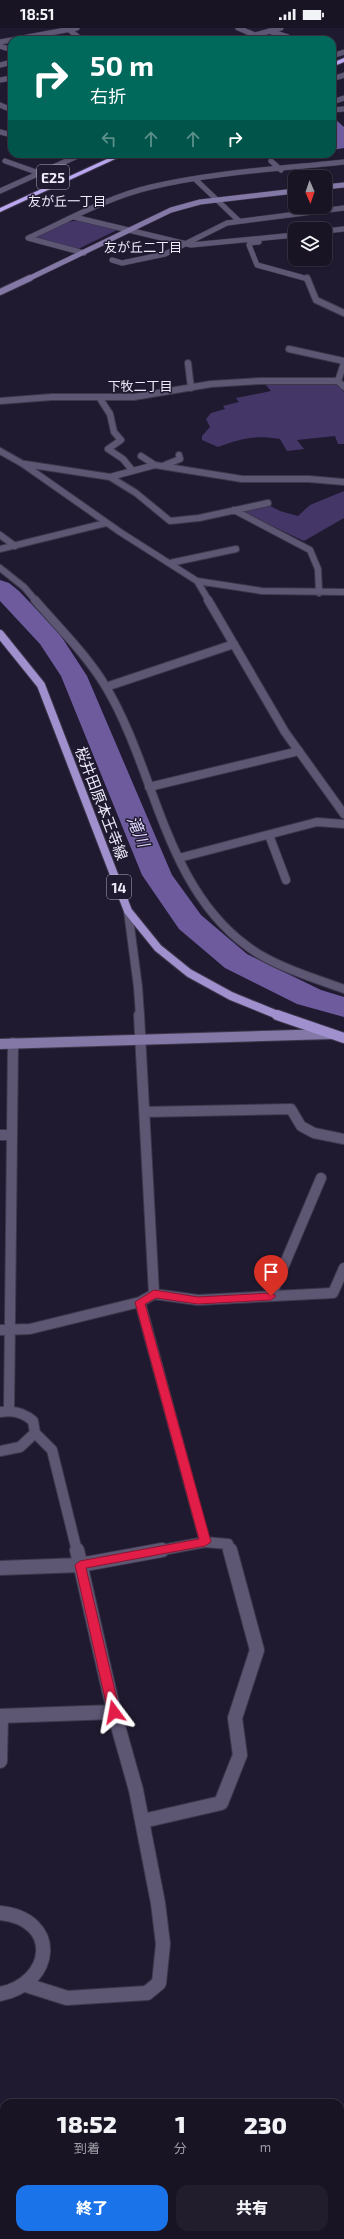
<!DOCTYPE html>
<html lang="ja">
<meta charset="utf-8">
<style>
body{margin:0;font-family:"Exo 2","Noto Sans JP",sans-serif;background:#211d2c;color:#f1f3f6;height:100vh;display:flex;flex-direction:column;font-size:15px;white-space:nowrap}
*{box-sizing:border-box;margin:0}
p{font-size:13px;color:#9f9ea6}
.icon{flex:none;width:22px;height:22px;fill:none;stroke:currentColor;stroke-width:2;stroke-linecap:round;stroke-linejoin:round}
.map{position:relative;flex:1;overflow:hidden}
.sheet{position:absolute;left:0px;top:2071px;width:344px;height:140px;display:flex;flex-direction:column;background:#181424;border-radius:12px 12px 0 0;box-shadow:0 1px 3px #0004,0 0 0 1px #363341}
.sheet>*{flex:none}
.top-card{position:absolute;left:8px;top:8px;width:328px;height:122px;border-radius:12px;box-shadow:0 1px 3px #0004,0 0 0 1px #363341;background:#00695c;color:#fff;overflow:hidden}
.needle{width:26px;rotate:178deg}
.fabs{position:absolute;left:288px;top:142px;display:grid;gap:8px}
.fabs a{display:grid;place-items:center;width:44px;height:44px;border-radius:8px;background:#181424;box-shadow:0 1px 3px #0004,0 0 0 1px #363341;font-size:20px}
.pin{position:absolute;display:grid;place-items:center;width:34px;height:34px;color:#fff;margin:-41px -17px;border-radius:50% 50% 50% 0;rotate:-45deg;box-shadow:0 0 4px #0007}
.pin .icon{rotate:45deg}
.me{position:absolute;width:44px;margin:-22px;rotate:347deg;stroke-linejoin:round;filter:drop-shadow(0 0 3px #0008)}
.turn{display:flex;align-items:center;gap:14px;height:84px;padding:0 16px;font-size:18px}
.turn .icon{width:52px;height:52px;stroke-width:2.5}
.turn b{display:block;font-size:28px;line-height:34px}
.lanes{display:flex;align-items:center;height:38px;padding:0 16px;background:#0003;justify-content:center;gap:20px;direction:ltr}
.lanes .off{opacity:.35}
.eta{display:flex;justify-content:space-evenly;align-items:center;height:68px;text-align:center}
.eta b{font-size:24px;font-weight:800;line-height:28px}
.action{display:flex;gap:8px;margin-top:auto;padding:8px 16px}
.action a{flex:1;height:46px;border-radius:12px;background:#1a73e8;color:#fff;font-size:16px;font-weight:800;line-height:46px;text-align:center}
.action a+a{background:#211d2c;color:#f1f3f6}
.status{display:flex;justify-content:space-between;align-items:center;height:28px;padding:0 20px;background:#181424;direction:ltr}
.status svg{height:11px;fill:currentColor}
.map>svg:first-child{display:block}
.green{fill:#453668}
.water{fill:#6e5b9e}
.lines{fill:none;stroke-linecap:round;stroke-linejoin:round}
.river{fill:#6e5b9e;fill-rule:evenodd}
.street-far4-casing{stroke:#3d374c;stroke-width:6}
.street-far3-casing{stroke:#3d374c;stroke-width:8}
.street-far2-casing{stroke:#3d374c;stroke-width:10}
.street-far1-casing{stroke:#3d374c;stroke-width:12}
.street-casing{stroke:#3d374c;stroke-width:16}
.secondary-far2-casing{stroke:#3d374c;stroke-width:6}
.secondary-far1-casing{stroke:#3d374c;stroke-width:8}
.secondary-casing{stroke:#3d374c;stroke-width:12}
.primary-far1-casing{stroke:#3d374c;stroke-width:10}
.primary-casing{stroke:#3d374c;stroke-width:12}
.highway-casing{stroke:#3d374c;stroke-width:2}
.street-far4{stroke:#5e5774;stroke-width:5}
.street-far3{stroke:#5e5774;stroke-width:6}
.street-far2{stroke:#5e5774;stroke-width:8}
.street-far1{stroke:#5e5774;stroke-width:10}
.street{stroke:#5e5774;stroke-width:14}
.secondary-far2{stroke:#8378a6;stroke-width:5}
.secondary-far1{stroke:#8378a6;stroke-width:6}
.secondary{stroke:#8378a6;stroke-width:10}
.primary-far1{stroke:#a090cd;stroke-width:8}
.primary{stroke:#a090cd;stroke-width:10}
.highway{fill:#baa7f0;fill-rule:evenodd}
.route{fill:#e11d48;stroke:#92132f}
.labels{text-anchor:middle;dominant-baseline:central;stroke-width:3;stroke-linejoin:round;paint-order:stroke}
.far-neighbourhood-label{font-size:13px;fill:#edeaf9;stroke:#201a30}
.shield{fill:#201a30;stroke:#b0acbd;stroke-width:1}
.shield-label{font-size:14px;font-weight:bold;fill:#edeaf9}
.street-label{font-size:15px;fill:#edeaf9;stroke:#201a30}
.water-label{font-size:16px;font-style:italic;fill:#dfd6fd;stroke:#201a30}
</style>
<div class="status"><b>18:51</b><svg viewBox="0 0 49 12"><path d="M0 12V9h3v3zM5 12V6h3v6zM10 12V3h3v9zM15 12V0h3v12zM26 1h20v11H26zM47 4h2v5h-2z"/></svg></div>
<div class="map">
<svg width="344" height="2211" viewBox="0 0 344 2211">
<rect width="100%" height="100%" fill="#201a30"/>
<path class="green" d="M81,192L117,202L78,221L32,210L67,194Z
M336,354L344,364V416H338L335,408L297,412L304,421L287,423L280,411C255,407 242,410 218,419L202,412V408L210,399L206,391L211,385L225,381L223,378L239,374L236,370L271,363L264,355Z
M344,463V490L304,513L240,483L270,478L280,483L298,488L310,477Z"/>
<path class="water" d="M332,91H335L344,99V120L332,122Z"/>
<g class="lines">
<path class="river" d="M0,552L9,555L19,563L59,605L87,648L172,847L201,887L247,926L321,962L344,969V989L297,976L225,940L179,901L142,847L61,648L40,616L0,573Z"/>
<g class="street-far4-casing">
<path id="street-far4" d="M67,0L82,12
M238,0L255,7
M269,3L288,9L278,12
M237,12L281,0
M0,14L77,0
M0,18L12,22
M332,28L344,24
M0,37L12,34
M332,51L344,47
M0,52L12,50
M332,74L344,70
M0,77L12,82
M332,82L344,81
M0,104L12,107
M5,133L39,145
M271,133L281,142
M195,151L239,193
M0,163L82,126
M74,189L191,217L295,207
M325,203L344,201
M259,214L250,215L249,217L257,237L308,251
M84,225L28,210C68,192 108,169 151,159C214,144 280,141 344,134
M112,232L122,235L165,226L227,195L344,180"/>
</g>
<g class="street-far3-casing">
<path id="street-far3" d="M307,250L316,272L344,285
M289,321L344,333
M188,335L191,360
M338,353L344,335
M99,369L110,386L114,404L121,412L108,421L123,431L132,442
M0,373L52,369H134L211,356L260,353H338L344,359
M0,423L23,436L120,504L197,553L209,573
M141,428L155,437
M25,436L110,449L136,465L170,493L199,490L268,475
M165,437L180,431L179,427
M110,449L155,437L242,451H309L344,454
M234,482L310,522L318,541L319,565
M0,507L15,518
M0,521L106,495
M170,535L236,521
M0,540L24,559L36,573
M197,553L262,563L344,564"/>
</g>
<g class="street-far2-casing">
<path id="street-far2" d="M35,572C59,600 87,627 106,659C156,743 164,857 247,918C273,938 314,950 344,961
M208,572L285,704L344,786
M106,659L234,616
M149,759L299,723
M269,807L286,852
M179,830L317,794L344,796
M128,883L138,959L140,988"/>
</g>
<g class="street-far1-casing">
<path id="street-far1" d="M139,987L154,1266L140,1274L205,1514L157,1523
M144,1084L291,1081L301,1098L314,1105L344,1111
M0,1107H11
M154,1266L198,1272L333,1265L344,1240
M271,1268L321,1150
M0,1302L30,1301L140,1274
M9,1382L13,1015
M0,1384C13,1382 23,1384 33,1393L35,1405L52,1422L77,1523
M0,1423L20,1419L35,1405
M205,1514L228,1516L230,1523"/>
</g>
<g class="street-casing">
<path id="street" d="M0,1540L80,1537L162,1522
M0,1688L114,1684
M0,1733L1,1688
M143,1793L221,1775L240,1727L235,1690L257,1622L230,1522
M0,1885C61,1891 54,1955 0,1966
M26,1957L67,1970L147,1965L159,1955L163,1916L158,1875L136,1762L114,1684L77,1522"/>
</g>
<g class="secondary-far2-casing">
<path id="secondary-far2" d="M325,159L344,157
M28,251L171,182L200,174L295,163"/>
</g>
<g class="secondary-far1-casing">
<path id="secondary-far1" d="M0,264L30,250"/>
</g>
<g class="secondary-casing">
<path id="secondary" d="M0,1016L331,1006"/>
</g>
<g class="primary-far1-casing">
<path id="primary-far1" d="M0,606L41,657L128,883L158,920L189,945L231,968L280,988"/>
</g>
<g class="primary-casing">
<path id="primary" d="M277,987L344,1010"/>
</g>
<g class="highway-casing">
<path id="highway" d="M344,30V34L332,39V35Z
M118,126H126L0,184V180Z"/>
</g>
<use href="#street-far4" class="street-far4"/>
<use href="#street-far3" class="street-far3"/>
<use href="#street-far2" class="street-far2"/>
<use href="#street-far1" class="street-far1"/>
<use href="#street" class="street"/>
<use href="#secondary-far2" class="secondary-far2"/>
<use href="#secondary-far1" class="secondary-far1"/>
<use href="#secondary" class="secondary"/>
<use href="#primary-far1" class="primary-far1"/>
<use href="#primary" class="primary"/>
<use href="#highway" class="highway"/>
</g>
<path class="route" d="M154,1262L198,1269L271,1265L276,1268L271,1272L198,1276L156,1270L145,1276L211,1514L205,1518L86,1540L120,1684L118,1687H110L108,1684L75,1537L80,1533L199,1511L135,1274Z"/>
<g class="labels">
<g class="far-neighbourhood-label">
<text x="67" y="173">友が丘一丁目</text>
<text x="143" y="219">友が丘二丁目</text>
<text x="140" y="358">下牧二丁目</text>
</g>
<g class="shield">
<rect x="37" y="137" width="32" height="24" rx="3"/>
<rect x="107" y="847" width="24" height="24" rx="3"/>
</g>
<g class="shield-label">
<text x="53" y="149">E25</text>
<text x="119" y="859">14</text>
</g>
<g class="street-label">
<text transform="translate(102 775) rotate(69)">桜井田原本王寺線</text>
</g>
<g class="water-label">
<text transform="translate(139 803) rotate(67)">滝川</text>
</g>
</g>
</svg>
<div class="fabs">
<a><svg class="needle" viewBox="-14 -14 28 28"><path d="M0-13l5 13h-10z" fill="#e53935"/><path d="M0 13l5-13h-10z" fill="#9f9ea6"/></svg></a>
<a><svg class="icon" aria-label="layers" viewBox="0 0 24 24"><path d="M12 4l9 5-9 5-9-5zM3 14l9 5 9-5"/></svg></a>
</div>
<div class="pin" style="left:271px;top:1268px;background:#d93025"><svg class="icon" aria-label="arrive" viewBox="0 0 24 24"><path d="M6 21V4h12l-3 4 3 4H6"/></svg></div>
<svg class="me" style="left:114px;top:1684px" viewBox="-20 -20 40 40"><path d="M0-17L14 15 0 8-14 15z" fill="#e11d48" stroke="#fff" stroke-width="4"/></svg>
<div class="top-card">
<div class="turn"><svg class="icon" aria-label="right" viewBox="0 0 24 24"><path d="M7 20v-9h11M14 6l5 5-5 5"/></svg><div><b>50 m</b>右折</div></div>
<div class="lanes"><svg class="icon off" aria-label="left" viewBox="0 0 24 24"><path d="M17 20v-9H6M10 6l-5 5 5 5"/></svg><svg class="icon off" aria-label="ahead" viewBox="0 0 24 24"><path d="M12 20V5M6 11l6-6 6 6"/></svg><svg class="icon off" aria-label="ahead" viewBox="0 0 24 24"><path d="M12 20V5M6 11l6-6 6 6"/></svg><svg class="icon" aria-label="right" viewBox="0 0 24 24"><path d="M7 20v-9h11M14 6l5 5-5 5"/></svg></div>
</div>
<section class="sheet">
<div class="eta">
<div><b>18:52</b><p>到着</p></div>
<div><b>1</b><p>分</p></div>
<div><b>230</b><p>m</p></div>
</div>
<div class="action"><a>終了</a><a>共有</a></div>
</section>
</div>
